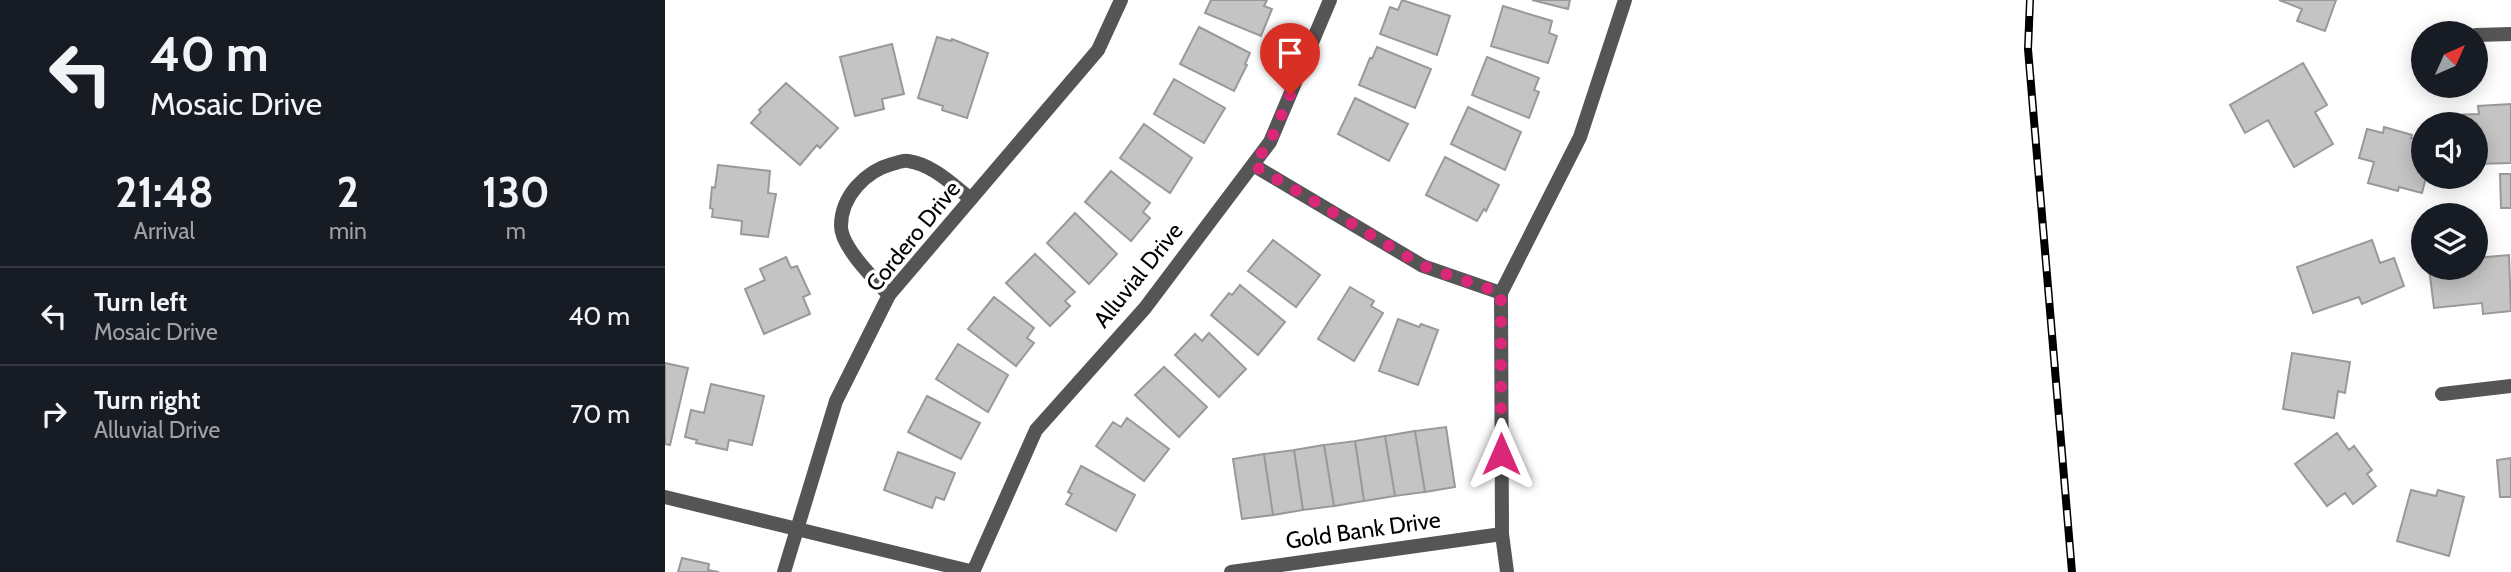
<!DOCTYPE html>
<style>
body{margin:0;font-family:Cabin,sans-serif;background:#20242c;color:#f1f3f6;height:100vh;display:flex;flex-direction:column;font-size:26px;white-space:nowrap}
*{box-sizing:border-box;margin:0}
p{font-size:23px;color:#9ea1a6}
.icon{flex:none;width:38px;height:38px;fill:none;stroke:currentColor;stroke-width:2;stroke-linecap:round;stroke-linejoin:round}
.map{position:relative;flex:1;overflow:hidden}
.side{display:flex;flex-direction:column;background:#171b24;width:665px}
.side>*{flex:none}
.hud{background:#171b24;color:#f1f3f6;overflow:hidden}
.needle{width:46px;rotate:45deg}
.fabs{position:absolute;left:1746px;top:21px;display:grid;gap:14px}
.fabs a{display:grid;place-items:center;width:77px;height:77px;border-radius:50%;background:#171b24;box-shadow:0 4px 18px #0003;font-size:35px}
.pin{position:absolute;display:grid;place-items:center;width:60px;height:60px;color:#fff;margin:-72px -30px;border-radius:50% 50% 50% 0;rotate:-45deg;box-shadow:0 0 7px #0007}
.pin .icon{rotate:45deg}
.me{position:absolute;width:77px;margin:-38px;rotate:0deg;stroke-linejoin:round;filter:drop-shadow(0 0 5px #0008)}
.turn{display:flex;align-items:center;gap:24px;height:147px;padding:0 35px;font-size:32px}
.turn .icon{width:91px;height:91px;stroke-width:2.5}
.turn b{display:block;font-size:49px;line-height:60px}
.eta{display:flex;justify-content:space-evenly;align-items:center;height:119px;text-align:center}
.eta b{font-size:42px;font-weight:800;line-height:49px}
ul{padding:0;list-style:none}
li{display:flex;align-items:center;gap:21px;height:98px;padding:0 35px;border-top:2px solid #363941}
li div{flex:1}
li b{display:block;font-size:26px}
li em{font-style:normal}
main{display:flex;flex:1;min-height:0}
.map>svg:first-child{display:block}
.building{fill:#c4c4c4;stroke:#999;stroke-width:2}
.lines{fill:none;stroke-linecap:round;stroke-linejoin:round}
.minor{stroke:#555;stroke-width:14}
.tertiary{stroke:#555;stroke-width:14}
.rail-casing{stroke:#000;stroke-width:8}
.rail{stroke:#fff;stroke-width:5;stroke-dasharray:16;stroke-linecap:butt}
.route{stroke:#db2777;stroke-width:12;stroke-dasharray:0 21.6}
.labels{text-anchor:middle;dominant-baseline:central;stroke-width:7;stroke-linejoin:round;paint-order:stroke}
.street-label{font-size:23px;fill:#000;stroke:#fff}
</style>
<main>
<section class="side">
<div class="hud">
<div class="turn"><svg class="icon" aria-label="left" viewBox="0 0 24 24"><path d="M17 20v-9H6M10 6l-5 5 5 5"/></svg><div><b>40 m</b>Mosaic Drive</div></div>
</div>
<div class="eta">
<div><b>21:48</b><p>Arrival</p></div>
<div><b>2</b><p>min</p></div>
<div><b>130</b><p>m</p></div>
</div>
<ul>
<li><svg class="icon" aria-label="left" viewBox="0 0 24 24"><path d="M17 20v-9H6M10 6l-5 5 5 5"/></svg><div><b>Turn left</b><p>Mosaic Drive</p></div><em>40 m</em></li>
<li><svg class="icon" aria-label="right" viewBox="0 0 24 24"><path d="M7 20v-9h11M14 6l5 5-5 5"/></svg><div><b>Turn right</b><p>Alluvial Drive</p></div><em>70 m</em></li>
</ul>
</section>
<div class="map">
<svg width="1846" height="572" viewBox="0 0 1846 572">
<rect width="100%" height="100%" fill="#fff"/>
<path class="building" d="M546,0H602L599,6L607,9L596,36L540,13Z
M737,0L785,16L772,55L715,34L725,7L733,10Z
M867,0H905L903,9Z
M1614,0H1671L1660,31L1632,21L1637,9Z
M838,6L887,21L884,33L892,36L883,63L826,46Z
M534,27L585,53L580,64L582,65L569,91L515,64Z
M272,37L286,41L287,39L323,53L302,118L277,110L278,106L253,98Z
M227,44L239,94L217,99L219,109L190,116L175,57Z
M712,47L766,69L750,108L694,85L705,58L707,59Z
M822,57L874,78L869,90L874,92L864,118L807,95Z
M1638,63L1662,105L1650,112L1668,144L1629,167L1603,120L1580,133L1565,105Z
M509,79L560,108L539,143L489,114Z
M121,83L173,128L155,148L152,145L135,165L86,123L96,112L94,110Z
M690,98L743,124L724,161L673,134Z
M1846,104V163L1811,164V124H1788V115L1814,114L1813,106Z
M803,107L856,132L840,170L786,144Z
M479,124L527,158L505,193L455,158Z
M1719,127L1747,135L1746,138L1759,141V177H1761L1757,193L1734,187L1733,191L1703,183L1709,162L1694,158L1702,129L1718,133Z
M780,157L834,185L821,211L819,209L812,221L761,195Z
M53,165L105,171L103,193L111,194L103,237L76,234L77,221L47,217L48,209L45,208L47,187L50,188Z
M446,171L485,203L478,212L485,218L466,241L420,202Z
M1835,174H1846V208H1836Z
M410,213L452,254L424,284L382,243Z
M608,240L655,275L631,307L583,271Z
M1707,240L1715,263L1729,258L1739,286L1697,304L1694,297L1648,313L1632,267Z
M370,254L410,292L400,301L405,306L385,326L341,283Z
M1844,255L1846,311L1818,314L1817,303L1769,308L1764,268H1811V258Z
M121,257L126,268L132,266L145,294L138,297L145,314L99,334L80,289L100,280L95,269Z
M575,285L620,322L593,355L546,315L564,293L567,295Z
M685,287L709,301L706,306L718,313L689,361L653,339Z
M329,297L369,328L362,338L369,343L351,366L303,329Z
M733,319L754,327L756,324L773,330L753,385L714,371Z
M544,333L581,369L554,397L510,355L530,334L537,341Z
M293,344L343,375L323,412L271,379Z
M1627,353L1685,362L1680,393L1673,391L1669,418L1618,409Z
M0,363L23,368L5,445L0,444Z
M499,367L542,407L514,437L470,395Z
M46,384L99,396L87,445L64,440L62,450L31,443L32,440L20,437L26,410L39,413Z
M262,396L315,423L296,459L243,432Z
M462,418L504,449L479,481L431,446L448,422L456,427Z
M781,427L790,487L760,492L750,431Z
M750,431L760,492L730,496L720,436Z
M1672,433L1684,450L1689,446L1707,470L1702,474L1711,486L1688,504L1680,493L1662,506L1630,464Z
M720,436L730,496L699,501L690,441Z
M690,441L699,501L669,506L659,445Z
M659,445L669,506L638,510L629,450Z
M629,450L638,510L608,515L599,454Z
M233,452L290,473L279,500L271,497L267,508L219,490Z
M599,454L608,515L577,519L568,459Z
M1846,458V497H1835L1832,460Z
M416,466L470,495L451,531L401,504L407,494L403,492Z
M1746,490L1771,496L1773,490L1799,497L1784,556L1732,541Z
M17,558L44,564L43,570L54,572H13Z"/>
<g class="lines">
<path class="minor" d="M1811,35L1846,34
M588,165L758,266L836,293
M224,295C210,280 176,247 176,226C176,196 201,171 227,164C232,163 238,160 243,161C267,164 288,185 306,199
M1777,394L1846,386
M0,497L309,572
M308,572L371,430L480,308L605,142L665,0
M566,572L837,534
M842,572L837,534L836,293L915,137L960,0"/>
<path class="tertiary" d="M119,572L171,401L224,295L433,50L456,0"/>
<g class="rail-casing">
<path id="rail" d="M1365,0L1363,49L1407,572"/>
</g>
<use href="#rail" class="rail"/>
</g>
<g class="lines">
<path class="route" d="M625,95L605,142L588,165L758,266L836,293V454"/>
</g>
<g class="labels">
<g class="street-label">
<text transform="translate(248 236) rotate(-51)">Cordero Drive</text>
<text transform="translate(473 275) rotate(-51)">Alluvial Drive</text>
<text transform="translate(698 530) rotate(-8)">Gold Bank Drive</text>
</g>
</g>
</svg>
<div class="fabs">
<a><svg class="needle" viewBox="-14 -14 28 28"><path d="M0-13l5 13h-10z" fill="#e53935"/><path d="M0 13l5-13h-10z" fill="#9ea1a6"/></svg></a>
<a><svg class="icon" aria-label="sound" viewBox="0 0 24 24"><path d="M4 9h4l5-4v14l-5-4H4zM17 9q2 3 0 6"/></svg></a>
<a><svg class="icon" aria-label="layers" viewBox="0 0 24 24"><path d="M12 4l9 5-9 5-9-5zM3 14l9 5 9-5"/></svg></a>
</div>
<div class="pin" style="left:625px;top:95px;background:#d93025"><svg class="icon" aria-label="arrive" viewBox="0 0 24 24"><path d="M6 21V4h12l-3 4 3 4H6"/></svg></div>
<svg class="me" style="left:836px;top:454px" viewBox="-20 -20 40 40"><path d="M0-17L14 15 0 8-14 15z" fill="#db2777" stroke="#fff" stroke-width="4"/></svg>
</div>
</main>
